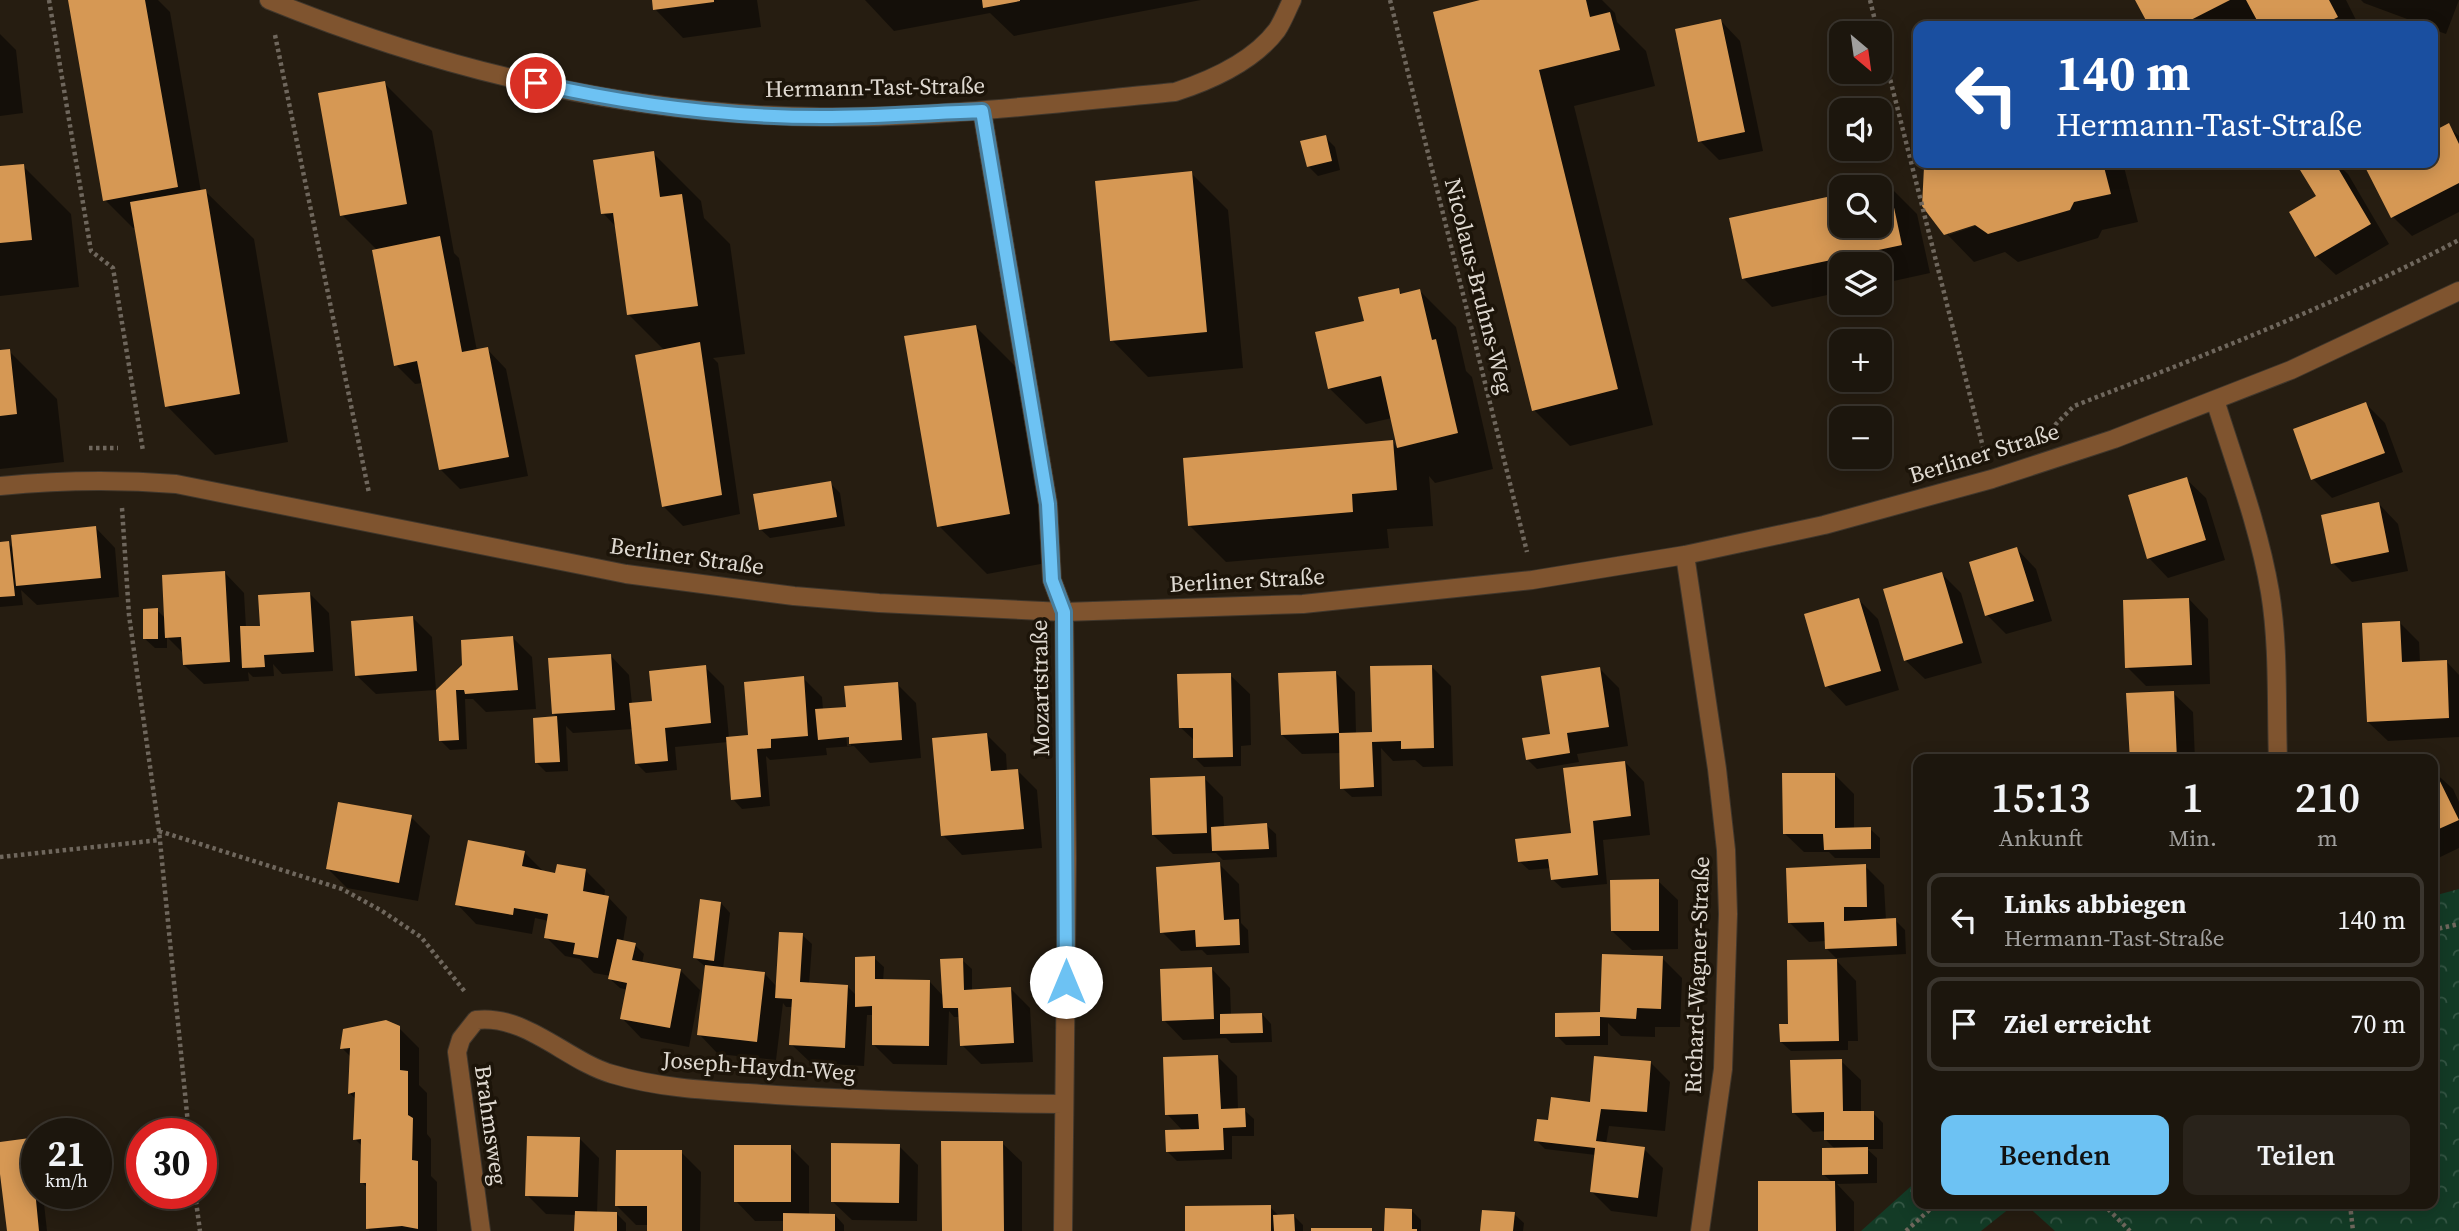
<!DOCTYPE html>
<html lang="de">
<meta charset="utf-8">
<style>
body{margin:0;font-family:"Source Serif 4",serif;background:#29231b;color:#f1f3f6;height:100vh;display:flex;flex-direction:column;font-size:26px;white-space:nowrap}
*{box-sizing:border-box;margin:0}
p{font-size:23px;color:#a09f9d}
.icon{flex:none;width:38px;height:38px;fill:none;stroke:currentColor;stroke-width:2;stroke-linecap:round;stroke-linejoin:round}
.map{position:relative;flex:1;overflow:hidden}
.panel{position:absolute;left:1913px;top:754px;width:525px;height:455px;display:flex;flex-direction:column;background:#1c160d;border-radius:14px;box-shadow:0 4px 18px #0003,0 0 0 2px #3a352e}
.panel>*{flex:none}
.banner{position:absolute;left:1913px;top:21px;width:525px;height:147px;border-radius:14px;box-shadow:0 4px 18px #0003,0 0 0 2px #3a352e;background:#1a4fa0;color:#fff;overflow:hidden}
.needle{width:46px;rotate:151deg}
.tools{position:absolute;left:1829px;top:21px;display:grid;gap:14px}
.tools a{display:grid;place-items:center;width:63px;height:63px;border-radius:14px;background:#1c160d;box-shadow:0 4px 18px #0003,0 0 0 2px #3a352e;font-size:35px}
.speed{position:absolute;left:21px;top:1118px;display:flex;gap:14px;font-size:35px;font-weight:700;text-align:center}
.speed>*{display:grid;place-content:center;width:91px;height:91px;border-radius:50%;background:#1c160d;box-shadow:0 4px 18px #0003,0 0 0 2px #3a352e;line-height:1}
.speed small{font-size:18px;font-weight:400}
.speed .limit{border:10px solid #d22;background:#fff;color:#111}
.pin{position:absolute;display:grid;place-items:center;width:60px;height:60px;color:#fff;margin:-30px;border:4px solid #fff;border-radius:50%;box-shadow:0 2px 7px #0007}
.me{position:absolute;width:77px;margin:-38px;rotate:0deg;stroke-linejoin:round;filter:drop-shadow(0 0 5px #0008)}
.turn{display:flex;align-items:center;gap:24px;height:147px;padding:0 28px;font-size:32px}
.turn .icon{width:91px;height:91px;stroke-width:2.5}
.turn b{display:block;font-size:49px;line-height:60px}
.eta{display:flex;justify-content:space-evenly;align-items:center;height:119px;text-align:center}
.eta b{font-size:42px;font-weight:600;line-height:49px}
.button{display:flex;gap:14px;margin-top:auto;padding:14px 28px}
.button a{flex:1;height:80px;border-radius:14px;background:#6dc2f3;color:#111;font-size:28px;font-weight:600;line-height:80px;text-align:center}
.button a+a{background:#29231b;color:#f1f3f6}
ul{padding:0;list-style:none}
li{display:flex;align-items:center;gap:21px;height:94px;margin:0 14px 10px;padding:0 14px;border:4px solid #3a352e;border-radius:14px}
li div{flex:1}
li b{display:block;font-size:26px}
li em{font-style:normal}
.map>svg:first-child{display:block}
.forest{fill:url(#forest-crowns)}
.shadow{fill:#0007;fill-rule:evenodd}
.building{fill:#d69854}
.lines{fill:none;stroke-linecap:round;stroke-linejoin:round}
.minor-casing{stroke:#40372c;stroke-width:20}
.path{stroke:#6f675d;stroke-width:4.5;stroke-dasharray:3.5 3.5;stroke-linecap:butt}
.minor{stroke:#7f542f;stroke-width:18}
.route-casing{stroke:#477e9e;stroke-width:18}
.route{stroke:#6dc2f3;stroke-width:12}
.labels{text-anchor:middle;dominant-baseline:central;stroke-width:7;stroke-linejoin:round;paint-order:stroke}
.street-label{font-size:23px;fill:#e0dad2;stroke:#1c1409}
</style>
<div class="map">
<svg width="2459" height="1231" viewBox="0 0 2459 1231">
<defs>
<pattern id="forest-crowns" width="20" height="18" patternUnits="userSpaceOnUse" patternTransform="scale(1.75)"><rect width="20" height="18" fill="#133b26"/><path d="M2 6a3 3 0 1 1 6 0M12 15a3 3 0 1 1 6 0" fill="none" stroke="#355745"/></pattern>
</defs>
<rect width="100%" height="100%" fill="#261d11"/>
<path class="forest" d="M2459,889V1231H2055L2025,1204H2432L2433,896Z
M1918,1180V1204H2015L1981,1231H1861Z"/>
<path class="shadow" d="M70,0H158L170,12L201,192L205,191L254,239L288,442L215,455L167,406L136,228H133L105,200Z
M653,0H757L761,27L683,38L655,9Z
M865,0H1201L1014,36L990,13L894,31Z
M1487,0H1602L1615,13L1617,22L1646,51L1655,86L1574,106L1653,425L1570,446L1534,410Z
M2137,0H2346L2359,26H2151Z
M2361,0H2459L2446,34L2432,29V26H2426L2364,3Z
M1721,21L1740,41L1763,151L1719,160L1700,141Z
M0,34L16,50L23,113L0,116Z
M384,83L432,131L454,253L459,258L477,351L487,349L506,369L528,476L460,489L440,469L423,383L415,384L396,365L377,250L342,215Z
M2448,126L2459,136V212L2412,236L2393,217L2368,167L2376,163H2432Z
M1325,137L1335,147L1340,170L1318,176L1308,166Z
M653,153L701,201L704,218L730,244L745,354L713,358L718,363L740,514L683,526L663,506L665,351L629,315L617,228L603,213Z
M1945,163H2123L2138,222L2102,230L2098,238L2018,262L2005,252L1974,262L1946,233L1926,168ZM1983,220L1984,223L1949,235V231Z
M2315,163H2336L2348,174L2389,244L2336,275L2316,256L2318,197L2302,170Z
M23,166L71,214L79,287L0,296V168Z
M1191,173L1228,210L1243,368L1148,377L1112,340Z
M1889,186L1917,214L1930,273L1880,284V264H1841V292L1772,307L1743,278L1841,196V226H1880V188Z
M1398,290L1403,295L1420,291L1456,327L1466,371L1472,377L1493,469L1435,483L1429,476L1433,526L1387,529L1389,548L1226,562L1190,526L1392,442L1399,449L1392,418L1366,424L1329,388L1366,322Z
M975,326L1024,375L1057,561L987,574L939,526Z
M9,351L57,399L64,462L0,469V352Z
M2366,404L2385,423L2403,472L2332,498L2313,479Z
M2186,479L2206,498L2225,560L2168,578L2149,558Z
M830,483L840,493L845,526L770,538L760,529Z
M2379,504L2398,524L2408,571L2352,582L2333,563Z
M96,528L115,548L119,597L37,605L21,590L23,605L0,607V544L8,543L14,549Z
M2017,549L2036,569L2052,621L2006,634L1987,615Z
M225,573L244,593L246,628L262,627L310,594L329,613L333,671L282,674L273,664L274,676L253,677L248,672L249,681L204,684L184,665V654L167,637V648H155L145,639L157,610L166,619Z
M1942,574L1961,593L1982,663L1925,679L1905,660Z
M2189,599L2208,619L2210,684L2146,686L2127,667Z
M1859,600L1878,619L1899,690L1846,706L1827,686L1806,616Z
M413,618L432,637L436,690L376,694L356,675Z
M2399,622L2419,642L2420,663L2446,661L2459,675V737L2388,741L2368,722Z
M513,638L532,657L536,709L486,712L473,699H465L467,749L450,750L440,740L462,667Z
M610,655L629,675L632,704L654,702L705,667L724,686L729,738L747,737L803,678L822,697L823,710L848,708L897,684L916,703L921,758L870,763L854,746L826,748L827,755L770,760L766,756L770,806L742,809L733,799L728,742L675,747L677,770L646,773L637,764L633,729L573,733L566,726L568,771L546,772L537,763L534,719L558,718L554,714ZM845,716H849L851,746H847Z
M1431,666L1451,686L1453,766L1423,767L1415,760L1393,761L1381,748L1382,796L1352,797L1342,788L1341,753L1302,754L1282,735L1335,672L1355,692L1356,734H1373Z
M1600,669L1619,688L1628,746L1577,754L1579,762L1537,769L1527,759L1549,735Z
M1230,675L1250,694L1251,745L1241,746V766L1204,767L1195,758V741L1180,727Z
M2173,693L2193,712L2195,760H2131Z
M987,735L1006,754L1007,771H1018L1037,790L1042,848L962,855L943,835Z
M1625,762L1644,782L1650,835L1603,840L1607,884L1562,888L1552,879L1551,868L1529,870L1519,861L1573,835Z
M2432,770L2453,789L2459,802V848L2432,861Z
M1835,775L1854,794V829H1870L1880,838V858H1835L1829,852H1804L1784,833Z
M1204,778L1223,797L1224,827L1266,825L1276,834L1277,857L1223,860L1216,853L1173,854L1153,835Z
M411,817L430,836L418,901L347,888L328,869Z
M524,852L544,872L555,874L585,870L605,890L604,897H608L627,917L623,942L635,945L644,954L642,963L680,970L700,990L689,1047L641,1038L622,1018L628,990L620,988L610,979L611,976L594,973L580,959L565,956L546,937L549,921L535,918L532,934L476,924L457,904Z
M1219,864L1239,884L1241,923L1248,930L1249,953L1207,955L1202,950L1181,951L1162,932Z
M1865,866L1884,885L1886,921L1895,920L1905,930L1906,954L1836,958L1827,949L1826,941L1809,942L1790,923Z
M1658,881L1678,900V949L1632,950L1612,931Z
M721,903L730,913L723,969L765,974L777,987L802,935L812,944L809,985L848,987L857,996L874,958L884,967L883,982H930L944,997L962,960L972,969V991L1011,989L1030,1008L1033,1062L981,1064L962,1045L961,1017H954L949,1011L947,1065L893,1064L874,1045V1015H867L864,1066L811,1063L791,1044L793,1007H786L783,1003L776,1060L718,1054L699,1034L707,968L695,958Z
M1662,958L1682,978L1680,1027H1655V1037L1621,1036L1608,1023V1045H1566L1557,1036L1556,1014L1601,1017Z
M1837,961L1856,981L1858,1041H1848V1050L1791,1051L1781,1042Z
M1211,968L1230,988L1231,1015L1262,1014L1271,1024L1272,1042L1231,1043L1226,1038L1183,1040L1164,1020Z
M399,1028L419,1048V1085L427,1093V1134L431,1139V1176L437,1182V1231H370L368,1229V1189L362,1182L363,1147L355,1139L357,1100L349,1093L351,1057L342,1048Z
M1218,1057L1237,1076L1238,1110H1244L1254,1119V1136H1232V1159L1177,1161L1167,1151L1183,1131L1167,1114Z
M1841,1061L1861,1080V1113H1873L1883,1123V1149H1867L1877,1158V1183L1837,1184L1854,1202V1231H1760L1832,1182L1824,1175L1836,1150L1826,1140V1131L1813,1132L1793,1112Z
M1651,1063L1670,1082L1665,1131L1609,1126L1606,1144L1644,1149L1663,1168L1657,1217L1611,1211L1591,1191L1596,1155L1545,1149L1536,1140L1549,1122L1591,1104Z
M580,1139L599,1158L597,1213L617,1214L626,1223V1231H576L577,1215L546,1214L527,1195Z
M30,1140L37,1147V1194H43L47,1231H8L0,1162V1144Z
M1002,1143L1022,1162V1231H943Z
M899,1146L918,1165L917,1221L852,1220L832,1201Z
M790,1147L809,1166V1215H835L844,1225V1231H785V1221H755L736,1201Z
M681,1152L701,1172L700,1231H648L649,1225H636L617,1206Z
M1270,1207L1279,1216L1293,1215L1303,1225V1231H1187Z
M1412,1211L1421,1220V1231H1386Z
M1514,1214L1524,1223L1523,1231H1482Z"/>
<path class="building" d="M68,0H145L178,187L103,201Z
M652,0H714V2L653,10Z
M982,0H1020V1L983,8Z
M1480,0H1586L1590,17L1610,12L1620,50L1539,70L1618,389L1532,411L1433,12Z
M2135,0H2230L2179,26H2149Z
M2246,0H2329L2338,17L2320,26H2260Z
M1721,19L1745,132L1698,142L1675,29Z
M385,81L407,204L340,216L318,93Z
M2449,123L2459,144V183L2391,218L2365,167L2373,163H2432V132Z
M1326,135L1332,161L1307,167L1300,141Z
M654,151L660,197L682,194L698,306L627,315L613,213L601,214L593,160Z
M1939,163H2103L2111,194L2074,202L2070,210L1988,234L1975,225L1944,235L1922,206L1924,167Z
M2312,163H2335L2371,224L2315,257L2289,212L2316,196L2300,170Z
M24,164L32,240L0,243V166Z
M1192,171L1207,332L1110,341L1095,181Z
M1889,184L1902,245L1742,279L1729,218L1841,194V226H1880V186Z
M206,189L240,394L165,407L130,202Z
M440,236L462,352L488,347L509,457L439,470L417,361L394,366L372,250Z
M1399,288L1400,294L1420,289L1432,340L1436,339L1458,433L1397,448L1381,376L1328,389L1315,332L1364,321L1358,297Z
M976,325L1010,514L937,527L904,336Z
M700,342L722,495L662,507L635,355Z
M10,349L17,414L0,416V350Z
M2366,402L2385,453L2311,480L2293,429Z
M1393,440L1397,490L1352,494L1353,512L1188,526L1183,458Z
M2187,477L2206,540L2147,559L2128,495Z
M831,481L837,517L759,530L753,494Z
M2379,502L2389,552L2331,564L2321,515Z
M96,526L101,578L16,586L11,535Z
M9,541L15,596L0,597V542Z
M2017,547L2034,601L1985,616L1969,562Z
M225,571L230,662L183,665L181,637L165,638L162,575Z
M1942,572L1963,643L1904,661L1883,589Z
M310,592L314,652L264,655L265,667L242,668L240,626H260L258,595Z
M1859,598L1881,671L1825,687L1804,614Z
M2189,598L2192,665L2125,668L2123,600Z
M158,608V639H143V609Z
M413,616L417,671L355,676L351,621Z
M2400,621L2402,662L2447,660L2449,718L2367,722L2362,623Z
M513,636L518,690L465,694L464,690H456L459,740L439,741L436,690L462,665L461,640Z
M611,654L615,710L552,714L548,658Z
M706,665L711,723L665,728L668,761L635,764L629,703L652,701L649,671Z
M1432,665L1434,748L1401,749V741L1372,742L1374,787L1340,789L1339,733L1372,732L1370,666Z
M1600,667L1609,727L1567,733L1570,753L1526,760L1522,738L1550,734L1541,676Z
M1336,671L1339,733L1281,735L1278,673Z
M1231,673L1233,757L1193,758V728H1179L1177,674Z
M804,676L808,736L771,739V748L757,749L761,797L731,800L726,737L748,735L744,682Z
M898,682L902,740L849,744V737L818,740L815,709L846,707L844,686Z
M2174,691L2177,760H2130L2126,693Z
M557,716L560,762L535,763L533,718Z
M987,733L991,771L1018,769L1024,829L941,836L932,738Z
M1625,761L1631,816L1593,821L1598,875L1551,880L1548,859L1518,862L1515,839L1571,833L1563,768Z
M2432,765L2459,820L2432,832Z
M1782,773H1835V828L1871,827V849L1824,850L1823,834H1783Z
M1205,776L1207,833L1152,835L1150,778Z
M338,802L412,815L399,883L326,869Z
M1267,823L1269,849L1212,851L1211,827Z
M468,840L525,851L522,866L555,873L557,864L586,869L583,891L609,896L598,958L573,954L575,943L544,938L548,914L514,908L513,915L455,905Z
M1220,862L1224,920L1239,919L1240,945L1196,947L1195,930L1160,933L1156,867Z
M1866,864L1867,907H1844V921L1896,918L1897,946L1825,949L1824,922L1788,923L1786,868Z
M1659,879V931H1611L1610,880Z
M700,899L721,902L714,961L693,958Z
M779,932L803,933L800,982L848,985L845,1048L789,1045L792,999L775,998Z
M617,939L636,943L632,960L681,969L670,1028L620,1019L627,983L608,979Z
M1602,954L1663,956L1661,1009L1637,1008L1636,1019L1600,1017V1036L1555,1037V1013L1600,1012Z
M875,956V979L930,980L929,1046L872,1045V1006L855,1007V957Z
M963,958L964,990L1011,987L1014,1043L960,1046L958,1008H943L940,959Z
M1837,959L1839,1041L1780,1042L1779,1024H1788L1787,960Z
M705,965L765,972L757,1042L697,1035Z
M1212,967L1214,1019L1162,1021L1160,969Z
M1262,1013L1263,1033L1220,1034V1014Z
M386,1020L400,1026V1070L408,1071V1115L413,1118L412,1160L418,1161V1229L402,1226L366,1229V1183H360L361,1139L353,1140L355,1092L348,1094L350,1048L340,1049L343,1029Z
M1218,1055L1221,1109L1245,1108L1246,1127L1223,1128L1224,1150L1166,1152L1165,1130L1199,1129L1198,1114L1165,1115L1163,1057Z
M1594,1056L1651,1061L1647,1112L1601,1109L1596,1141L1645,1147L1638,1198L1590,1192L1595,1148L1534,1141L1537,1119L1548,1120L1551,1097L1590,1102Z
M1842,1059L1843,1111H1874V1140H1824V1112L1792,1113L1790,1060Z
M527,1136L580,1137L578,1197L525,1196Z
M30,1138L39,1231H7L0,1174V1142Z
M941,1141H1003L1004,1231H942Z
M831,1143L900,1144L899,1203L831,1202Z
M734,1145H791V1202H734Z
M1868,1147V1174L1822,1175V1148Z
M616,1150H682V1231H647V1206H615Z
M1758,1181H1835L1836,1231H1758Z
M1271,1205V1231H1185V1206Z
M1385,1208L1412,1209V1229H1417V1231H1384Z
M1482,1210L1515,1212L1513,1231H1480Z
M575,1211L617,1212V1231H574Z
M783,1213L835,1214V1231H783Z
M1294,1214L1295,1231H1274L1273,1215Z
M1311,1228H1372V1231H1311Z"/>
<g class="lines">
<g class="minor-casing">
<path id="minor" d="M269,0C444,71 632,115 821,117C938,118 1058,103 1175,92C1212,80 1253,62 1277,30C1283,21 1287,10 1292,0
M982,111L1048,504L1052,580L1064,612L1067,858L1063,1231
M2215,400C2235,464 2259,527 2270,592C2279,647 2276,704 2278,760
M0,486C60,480 116,479 176,484L626,574L794,596L879,603L1064,612L1303,604L1532,580L1685,555L1824,525L1992,479L2114,439L2291,370L2459,291
M1685,555L1717,769L1726,850L1728,914L1723,1069L1700,1231
M481,1231L457,1052L461,1039L476,1020C526,1014 567,1061 612,1074C665,1090 722,1091 776,1095C872,1101 968,1103 1064,1104"/>
</g>
<path class="path" d="M49,0L91,251L113,268L143,451
M1390,0L1527,552
M1870,0L1878,33
M275,35L369,493
M1880,39L1984,451
M2055,425L2074,406C2205,355 2335,305 2459,240
M89,448H118
M122,508L129,615L159,831L189,1134
M159,831L342,889L382,911L421,937L466,993
M0,857L160,840
M2432,930L2459,924
M195,1194L200,1231
M2103,1204L2130,1231
M2350,1204L2353,1231
M1906,1231L1936,1204"/>
<use href="#minor" class="minor"/>
</g>
<g class="lines">
<g class="route-casing">
<path id="route" d="M536,83C628,104 726,117 822,117C875,117 929,113 982,111L1048,504L1052,580L1064,612L1066,982"/>
</g>
<use href="#route" class="route"/>
</g>
<g class="labels">
<g class="street-label">
<text transform="translate(875 87) rotate(-1)">Hermann-Tast-Straße</text>
<text transform="translate(1479 286) rotate(76)">Nicolaus-Bruhns-Weg</text>
<text transform="translate(1984 453) rotate(-17)">Berliner Straße</text>
<text transform="translate(687 556) rotate(8)">Berliner Straße</text>
<text transform="translate(1247 580) rotate(-3)">Berliner Straße</text>
<text transform="translate(1040 688) rotate(-91)">Mozartstraße</text>
<text transform="translate(1697 975) rotate(-88)">Richard-Wagner-Straße</text>
<text transform="translate(759 1066) rotate(4)">Joseph-Haydn-Weg</text>
<text transform="translate(491 1125) rotate(82)">Brahmsweg</text>
</g>
</g>
</svg>
<div class="tools">
<a><svg class="needle" viewBox="-14 -14 28 28"><path d="M0-13l5 13h-10z" fill="#e53935"/><path d="M0 13l5-13h-10z" fill="#a09f9d"/></svg></a>
<a><svg class="icon" aria-label="sound" viewBox="0 0 24 24"><path d="M4 9h4l5-4v14l-5-4H4zM17 9q2 3 0 6"/></svg></a>
<a><svg class="icon" aria-label="search" viewBox="0 0 24 24"><circle cx="10" cy="10" r="6"/><path d="M15 15l6 6"/></svg></a>
<a><svg class="icon" aria-label="layers" viewBox="0 0 24 24"><path d="M12 4l9 5-9 5-9-5zM3 14l9 5 9-5"/></svg></a>
<a>+</a>
<a>−</a>
</div>
<div class="speed"><div>21<small>km/h</small></div><div class="limit">30</div></div>
<div class="pin" style="left:536px;top:83px;background:#d93025"><svg class="icon" aria-label="arrive" viewBox="0 0 24 24"><path d="M6 21V4h12l-3 4 3 4H6"/></svg></div>
<svg class="me" style="left:1066px;top:982px" viewBox="-20 -20 40 40"><circle r="19" fill="#fff"/><path d="M0-13L10 11 0 6-10 11z" fill="#6dc2f3"/></svg>
<div class="banner">
<div class="turn"><svg class="icon" aria-label="left" viewBox="0 0 24 24"><path d="M17 20v-9H6M10 6l-5 5 5 5"/></svg><div><b>140 m</b>Hermann-Tast-Straße</div></div>
</div>
<section class="panel">
<div class="eta">
<div><b>15:13</b><p>Ankunft</p></div>
<div><b>1</b><p>Min.</p></div>
<div><b>210</b><p>m</p></div>
</div>
<ul>
<li><svg class="icon" aria-label="left" viewBox="0 0 24 24"><path d="M17 20v-9H6M10 6l-5 5 5 5"/></svg><div><b>Links abbiegen</b><p>Hermann-Tast-Straße</p></div><em>140 m</em></li>
<li><svg class="icon" aria-label="arrive" viewBox="0 0 24 24"><path d="M6 21V4h12l-3 4 3 4H6"/></svg><div><b>Ziel erreicht</b></div><em>70 m</em></li>
</ul>
<div class="button"><a>Beenden</a><a>Teilen</a></div>
</section>
</div>
